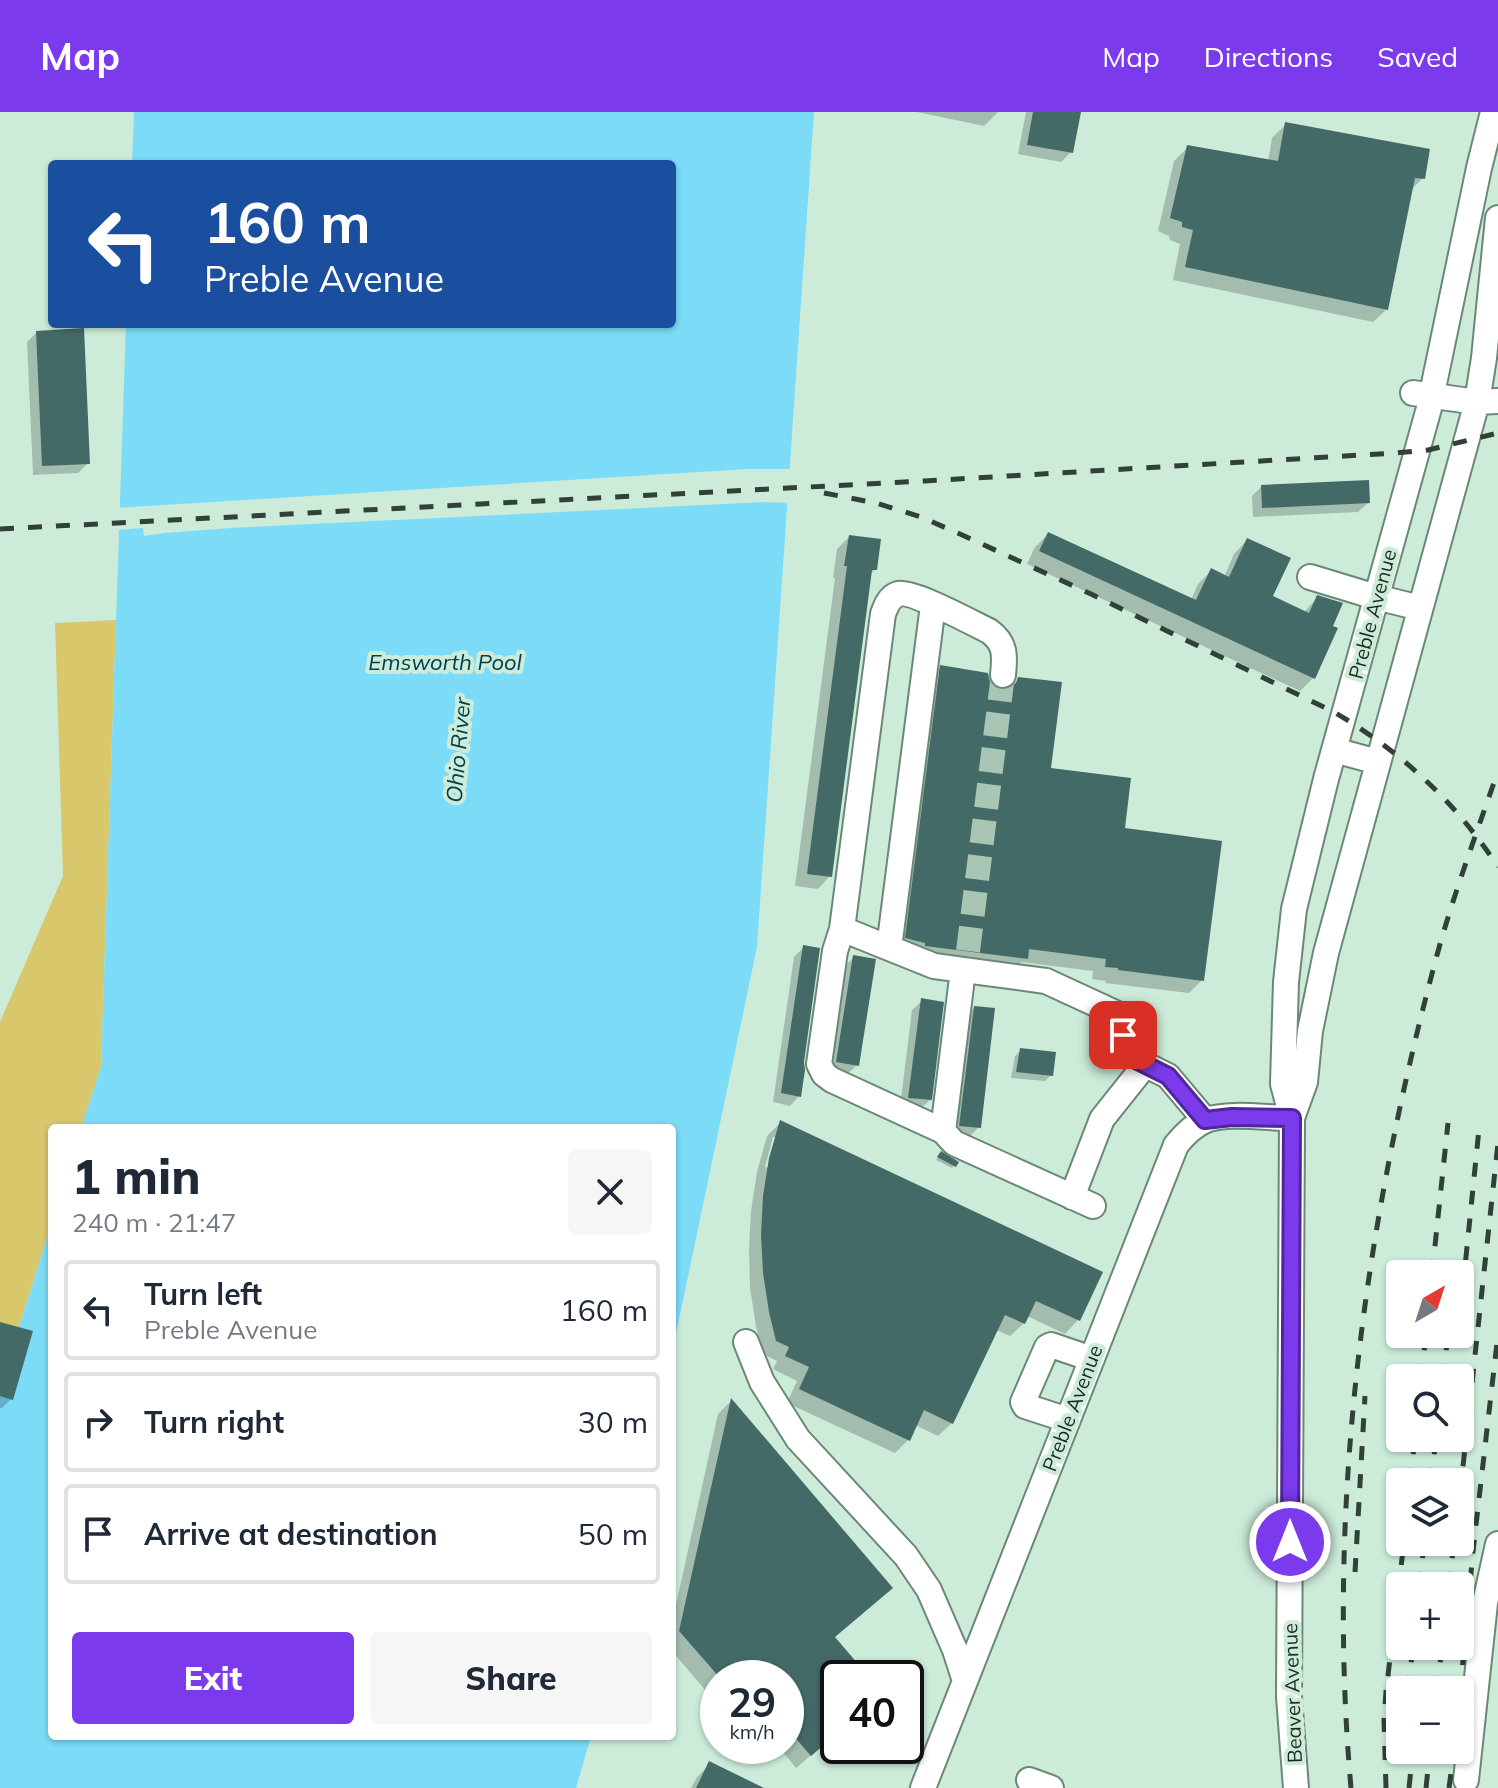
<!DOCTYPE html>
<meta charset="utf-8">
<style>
body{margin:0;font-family:Mulish,sans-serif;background:#f6f6f7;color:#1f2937;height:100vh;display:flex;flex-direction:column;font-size:30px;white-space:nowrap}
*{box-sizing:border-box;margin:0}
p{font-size:26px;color:#747a83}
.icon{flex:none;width:44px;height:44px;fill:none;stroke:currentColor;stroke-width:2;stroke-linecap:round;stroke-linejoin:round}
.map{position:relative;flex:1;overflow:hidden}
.panel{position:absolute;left:48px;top:1012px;width:628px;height:616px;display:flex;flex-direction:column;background:#fff;border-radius:8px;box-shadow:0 2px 6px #0004}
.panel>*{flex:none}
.banner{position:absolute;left:48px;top:48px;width:628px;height:168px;border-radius:8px;box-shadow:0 2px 6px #0004;background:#1a4fa0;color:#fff;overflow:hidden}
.needle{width:52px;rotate:39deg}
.controls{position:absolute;left:1386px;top:1148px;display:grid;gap:16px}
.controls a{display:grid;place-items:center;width:88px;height:88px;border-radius:8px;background:#fff;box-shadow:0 2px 6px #0004;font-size:40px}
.speed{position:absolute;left:700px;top:1548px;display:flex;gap:16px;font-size:40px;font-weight:700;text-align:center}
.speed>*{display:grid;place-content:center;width:104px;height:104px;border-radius:50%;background:#fff;box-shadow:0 2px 6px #0004;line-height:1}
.speed small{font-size:20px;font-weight:400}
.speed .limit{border:4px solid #111;border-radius:12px;background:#fff;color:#111}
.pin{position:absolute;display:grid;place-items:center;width:68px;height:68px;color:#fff;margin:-34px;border-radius:16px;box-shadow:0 4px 12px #0006}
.me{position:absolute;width:88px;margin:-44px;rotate:0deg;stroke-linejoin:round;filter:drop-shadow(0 0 6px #0008)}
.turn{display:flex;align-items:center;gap:28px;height:168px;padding:0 24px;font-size:36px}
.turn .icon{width:104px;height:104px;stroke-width:2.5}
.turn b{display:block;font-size:56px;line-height:68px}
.round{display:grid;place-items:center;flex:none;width:84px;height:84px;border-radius:8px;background:#f6f6f7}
.summary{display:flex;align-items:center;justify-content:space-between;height:136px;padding:0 24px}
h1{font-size:48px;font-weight:800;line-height:60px}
.action{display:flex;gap:16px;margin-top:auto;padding:16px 24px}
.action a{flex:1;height:92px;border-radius:8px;background:#7c3aed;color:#fff;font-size:32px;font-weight:800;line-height:92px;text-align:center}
.action a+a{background:#f6f6f7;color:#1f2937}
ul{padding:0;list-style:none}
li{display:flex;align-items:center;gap:24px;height:100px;margin:0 16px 12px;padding:0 8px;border:4px solid #e0e1e3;border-radius:8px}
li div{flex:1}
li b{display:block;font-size:30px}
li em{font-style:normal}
header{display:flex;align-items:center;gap:48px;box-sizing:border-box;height:112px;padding:0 40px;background:#7c3aed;color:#fff}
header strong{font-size:38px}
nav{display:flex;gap:44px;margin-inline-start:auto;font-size:28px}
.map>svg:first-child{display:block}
.green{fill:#d9c76c}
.water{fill:#7cdcf8}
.pier{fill:#ccecd9}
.shadow{fill:#0003;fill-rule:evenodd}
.building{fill:#446a67}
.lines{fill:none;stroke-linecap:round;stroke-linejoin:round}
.minor-tunnel{stroke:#a9c5b4;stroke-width:24;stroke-dasharray:24 12;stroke-linecap:butt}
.minor-casing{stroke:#6b8877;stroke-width:28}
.minor{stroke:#fff;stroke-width:24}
.rail{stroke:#324138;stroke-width:5;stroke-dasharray:14 14;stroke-linecap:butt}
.route-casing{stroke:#51269a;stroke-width:20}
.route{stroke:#7c3aed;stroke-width:14}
.labels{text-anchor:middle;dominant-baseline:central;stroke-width:8;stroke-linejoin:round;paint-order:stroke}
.street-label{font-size:20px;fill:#1d2922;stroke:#ccecd9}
.water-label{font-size:22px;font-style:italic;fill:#02404f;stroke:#ccecd9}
</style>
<header>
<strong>Map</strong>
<nav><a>Map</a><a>Directions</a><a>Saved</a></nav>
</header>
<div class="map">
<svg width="1498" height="1676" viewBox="0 0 1498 1676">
<rect width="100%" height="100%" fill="#ccecd9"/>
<path class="green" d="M116,508L101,955L81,1016H52V1110L0,1276V910L63,764L55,511Z"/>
<path class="water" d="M134,0H814L757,835L672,1241V1016H81L101,955L126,212H672V52H132Z
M52,1110V1624H591L576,1676H0V1276Z"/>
<path class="pier" d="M748,357H794L791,391L766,390L230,416L164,421L144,424L143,416L115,418L116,396Z"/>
<path class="shadow" d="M917,0H998L984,14Z
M1026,0H1079L1071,40L1061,50L1018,42Z
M1286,12L1423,66L1410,79L1387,197L1373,210L1173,168L1180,132L1170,128L1169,124L1158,119L1174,49L1188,35L1268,50L1272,26Z
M37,220L88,351L78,361L33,363L27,230Z
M1261,375L1368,391L1358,400L1253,405L1252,384Z
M1048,422L1191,488L1198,472L1211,459L1224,465L1234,442L1247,428L1270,485L1303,501L1318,485L1313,566L1300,579L1027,452L1035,435Z
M849,425L875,457L869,464L830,764L818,777L795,774L835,466H833L837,437Z
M941,555L988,571L1001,580L1006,579L1019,567L1049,658L1202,868L1189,881L1105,871L1106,869L1092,867L1093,859L1021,850L1012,859L893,839L928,568Z
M804,835L799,984L790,994L773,990L794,845Z
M854,845L857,953L843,966L823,963L841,858Z
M922,889L930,988L920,997L900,995L912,898Z
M974,896L979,1015L970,1024L950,1023L965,906Z
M1021,938L1051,963L1045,969L1011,966L1015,944Z
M780,1011L1078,1208L1065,1222L1027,1204L1024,1211L1010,1224L996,1218L952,1311L938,1324L915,1313L908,1328L895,1341L787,1291L797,1269L773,1257L777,1249L763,1242L756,1214L750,1176L749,1137L751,1099L757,1060L767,1024ZM773,1025H777L769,1056L765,1055Z
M939,1044L954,1054L952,1056L936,1048Z
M0,1212L11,1287L2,1296H0Z
M731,1289L834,1526L868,1566H838V1620L796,1656L778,1634H786V1566H718V1593L672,1539V1511L718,1302Z
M754,1634H769L760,1642Z
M710,1652L760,1676H691L697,1665Z"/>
<path class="building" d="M1033,0H1081L1073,41L1027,33Z
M1285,10L1430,37L1425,67L1415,66L1388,198L1185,155L1193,118L1182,115V110L1170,106L1187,33L1278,49Z
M84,216L90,352L42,354L36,219Z
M1369,368L1370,391L1262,396L1261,373Z
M1048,420L1196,488L1211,456L1229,465L1247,426L1291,446L1273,484L1309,501L1317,483L1343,491L1333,514L1338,516L1315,567L1039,439Z
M849,423L881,427L877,458H872L832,765L807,762L847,454H844Z
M940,553L988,561L990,570L994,575L1001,578L1010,576L1016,571L1018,565L1062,570L1051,656L1131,666L1125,716L1222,729L1204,869L1118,858V856L1105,855L1106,847L1029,837L1028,847L925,834V831L905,826Z
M803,833L820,836L804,950L805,958L801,985L781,981Z
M853,843L876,847L859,954L836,950Z
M921,886L944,890L932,988L908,986Z
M974,894L995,896L981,1016L959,1014Z
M1020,936L1056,940L1053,964L1016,960Z
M780,1008L1103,1160L1080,1209L1036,1189L1025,1212L1005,1203L953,1312L924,1298L910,1329L799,1277L809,1255L785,1244L789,1235L776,1229L769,1200L763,1161L761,1123L763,1084L769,1046Z
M941,1039L959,1050L956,1055L937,1045Z
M0,1210L33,1219L13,1288L0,1284Z
M731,1286L893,1476L835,1525L870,1566H838V1621L811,1644L786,1615V1566H720L679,1519Z
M709,1649L764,1676H696Z"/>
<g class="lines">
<path class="minor-tunnel" d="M968,839L1003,563"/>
<g class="minor-casing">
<path id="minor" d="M1413,281L1477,290L1498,289
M1310,465L1376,485L1420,496
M1003,563C1005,544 1006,531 989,519C974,512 912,478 898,482C889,485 886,494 883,502L842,817L835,839L819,952L824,962L832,968L943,1019L954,1031L1093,1094
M1334,638L1378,650
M842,817L934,854L1046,869L1126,906L1120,940L1168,964L1205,1008
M889,836L933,493
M1292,1006L1305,970L1310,919L1326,841L1477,290L1484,246L1498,106
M943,1019L963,858
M1072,1085L1102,1007L1145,953
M746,1230L762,1270L798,1327L906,1444L929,1478L955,1538L965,1569
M1068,1308L1025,1294L1023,1290L1047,1235L1051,1233L1092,1247
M1029,1668L1051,1676
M1466,1668L1485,1491L1498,1432
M923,1676L1176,1033C1184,1023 1194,1013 1206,1008C1229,1000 1267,1006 1292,1006
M1296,1676L1289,1585L1292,1006L1283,972L1286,870L1294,797L1326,667L1429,296L1479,56L1493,0"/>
</g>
<use href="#minor" class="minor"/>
<path class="rail" d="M824,381L876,391L921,405L960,422L1091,482L1334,600C1400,639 1456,690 1498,755
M0,417L924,369L1395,341L1428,338L1498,321
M1432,1162L1448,1011
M1460,1204L1479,1017
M1421,1266L1426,1222
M1443,1266L1448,1222
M1410,1370L1415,1326
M1431,1370L1436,1326
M1460,1382L1498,1031
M1355,1460L1365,1284
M1420,1474L1424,1430
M1449,1474L1454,1430
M1408,1578L1413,1534
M1437,1578L1442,1534
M1460,1581L1473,1439L1498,1222
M1351,1676C1326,1396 1364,1113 1437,843C1454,781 1477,720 1498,659
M1386,1676L1384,1608L1386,1580L1404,1430
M1409,1676L1413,1638
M1426,1676L1430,1638
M1449,1676L1454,1638"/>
</g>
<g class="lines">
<g class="route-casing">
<path id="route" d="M1123,923L1120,940L1168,964L1205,1008L1232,1005L1292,1006L1290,1430"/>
</g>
<use href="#route" class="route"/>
</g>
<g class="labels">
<g class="street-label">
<text transform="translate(1372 502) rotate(-75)">Preble Avenue</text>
<text transform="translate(1072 1296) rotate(-69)">Preble Avenue</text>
<text transform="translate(1292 1581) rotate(-92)">Beaver Avenue</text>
</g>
<g class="water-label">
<text x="445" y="550">Emsworth Pool</text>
<text transform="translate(458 638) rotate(-85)">Ohio River</text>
</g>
</g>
</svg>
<div class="controls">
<a><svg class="needle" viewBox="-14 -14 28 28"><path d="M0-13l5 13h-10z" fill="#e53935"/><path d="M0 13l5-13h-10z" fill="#747a83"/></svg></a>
<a><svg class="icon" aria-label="search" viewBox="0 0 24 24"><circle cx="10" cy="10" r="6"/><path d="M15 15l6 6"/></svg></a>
<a><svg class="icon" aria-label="layers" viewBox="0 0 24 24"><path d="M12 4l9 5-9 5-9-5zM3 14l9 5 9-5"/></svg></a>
<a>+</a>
<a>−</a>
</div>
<div class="speed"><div>29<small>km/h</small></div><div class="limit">40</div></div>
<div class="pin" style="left:1123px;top:923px;background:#d93025"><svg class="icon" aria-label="arrive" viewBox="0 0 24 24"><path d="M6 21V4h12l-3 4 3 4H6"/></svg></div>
<svg class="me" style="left:1290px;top:1430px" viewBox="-20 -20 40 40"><circle r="17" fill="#7c3aed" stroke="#fff" stroke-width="3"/><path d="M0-11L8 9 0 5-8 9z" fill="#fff"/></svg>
<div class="banner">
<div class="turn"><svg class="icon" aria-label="left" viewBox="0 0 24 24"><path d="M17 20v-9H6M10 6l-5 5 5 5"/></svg><div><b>160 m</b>Preble Avenue</div></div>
</div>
<section class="panel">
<div class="summary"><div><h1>1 min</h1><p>240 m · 21:47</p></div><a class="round"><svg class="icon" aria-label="close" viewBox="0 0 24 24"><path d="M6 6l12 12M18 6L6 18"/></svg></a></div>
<ul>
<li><svg class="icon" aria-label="left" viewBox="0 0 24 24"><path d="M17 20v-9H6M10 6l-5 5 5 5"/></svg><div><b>Turn left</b><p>Preble Avenue</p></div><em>160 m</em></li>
<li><svg class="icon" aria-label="right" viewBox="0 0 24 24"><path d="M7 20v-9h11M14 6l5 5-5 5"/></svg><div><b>Turn right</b></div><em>30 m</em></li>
<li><svg class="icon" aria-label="arrive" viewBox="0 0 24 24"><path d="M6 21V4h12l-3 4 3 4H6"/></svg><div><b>Arrive at destination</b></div><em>50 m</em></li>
</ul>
<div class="action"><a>Exit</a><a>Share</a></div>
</section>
</div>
